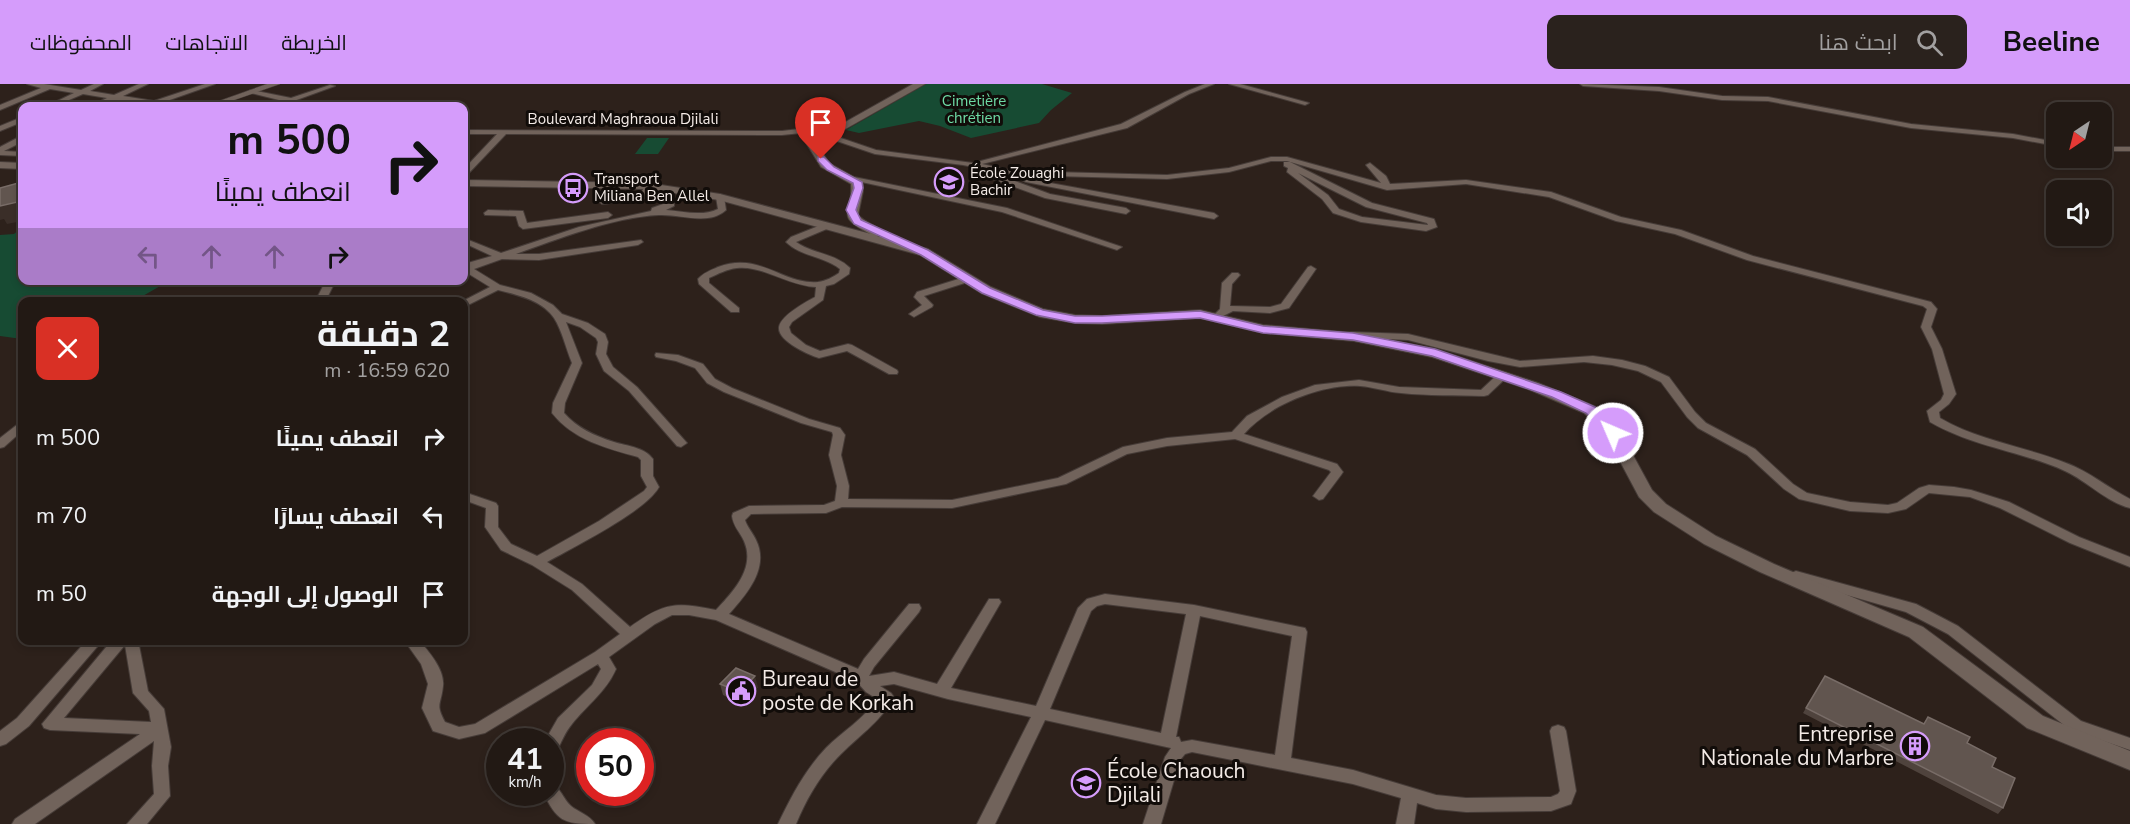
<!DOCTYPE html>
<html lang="ar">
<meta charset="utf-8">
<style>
body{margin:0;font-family:"Nunito Sans",Cairo,sans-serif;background:#2a221d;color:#f1f3f6;direction:rtl;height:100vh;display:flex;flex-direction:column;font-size:22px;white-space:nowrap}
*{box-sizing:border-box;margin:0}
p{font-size:20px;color:#a2a0a0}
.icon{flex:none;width:33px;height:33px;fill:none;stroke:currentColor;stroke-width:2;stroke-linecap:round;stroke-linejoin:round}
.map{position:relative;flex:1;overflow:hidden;direction:ltr}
.details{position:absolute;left:18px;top:213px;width:450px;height:348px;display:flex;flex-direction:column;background:#221914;border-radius:12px;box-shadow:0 3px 9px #0003,0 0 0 2px #3f3834;direction:rtl}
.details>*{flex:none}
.guide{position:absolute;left:18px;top:18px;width:450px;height:183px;border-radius:12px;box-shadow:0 3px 9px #0003,0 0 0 2px #3f3834;direction:rtl;background:#d59cfb;color:#111;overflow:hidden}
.needle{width:39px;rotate:215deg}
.tools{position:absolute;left:2046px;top:18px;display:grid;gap:12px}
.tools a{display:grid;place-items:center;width:66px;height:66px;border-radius:12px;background:#221914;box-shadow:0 3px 9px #0003,0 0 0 2px #3f3834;font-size:30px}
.speed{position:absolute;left:486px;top:644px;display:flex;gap:12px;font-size:30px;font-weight:700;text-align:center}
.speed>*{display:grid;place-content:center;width:78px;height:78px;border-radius:50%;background:#221914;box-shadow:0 3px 9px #0003,0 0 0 2px #3f3834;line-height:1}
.speed small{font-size:15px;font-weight:400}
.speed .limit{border:9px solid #d22;background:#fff;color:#111}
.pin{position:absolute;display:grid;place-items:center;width:51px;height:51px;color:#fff;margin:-62px -26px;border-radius:50% 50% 50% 0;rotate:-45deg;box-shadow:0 0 6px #0007}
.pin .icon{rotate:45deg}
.me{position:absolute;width:66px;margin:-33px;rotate:315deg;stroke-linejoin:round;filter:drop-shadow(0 0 4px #0008)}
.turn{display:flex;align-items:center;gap:21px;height:126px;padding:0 18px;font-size:27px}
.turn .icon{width:78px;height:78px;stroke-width:2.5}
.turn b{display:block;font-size:42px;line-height:51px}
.lanes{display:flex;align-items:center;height:57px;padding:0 18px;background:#0003;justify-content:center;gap:30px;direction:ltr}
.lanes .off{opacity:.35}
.round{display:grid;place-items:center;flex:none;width:63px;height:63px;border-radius:12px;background:#2a221d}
.summary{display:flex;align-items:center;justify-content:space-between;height:102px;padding:0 18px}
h1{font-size:36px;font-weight:700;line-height:45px}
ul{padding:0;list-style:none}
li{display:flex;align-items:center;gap:18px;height:78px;padding:0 18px}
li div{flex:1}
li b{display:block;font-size:22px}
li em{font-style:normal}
header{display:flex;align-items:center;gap:36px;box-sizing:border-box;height:84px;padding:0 30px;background:#d59cfb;color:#111}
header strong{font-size:28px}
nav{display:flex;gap:33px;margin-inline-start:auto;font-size:21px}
.search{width:420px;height:54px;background:#2a221d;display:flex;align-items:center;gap:15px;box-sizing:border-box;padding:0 21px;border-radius:12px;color:#a2a0a0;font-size:22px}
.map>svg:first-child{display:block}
.green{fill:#174b33}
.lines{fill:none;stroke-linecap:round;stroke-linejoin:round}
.minor-casing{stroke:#463c38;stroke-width:2}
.tertiary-casing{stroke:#463c38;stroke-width:1}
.secondary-casing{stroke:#463c38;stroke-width:2}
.minor{fill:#71635b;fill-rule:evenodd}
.tertiary{fill:#71635b;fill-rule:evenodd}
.secondary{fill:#71635b;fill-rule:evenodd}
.wall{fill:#4f433d}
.shaded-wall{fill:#3a2e28}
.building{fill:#61554f;stroke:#786c67;stroke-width:1.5}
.route{fill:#d59cfb;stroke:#8a65a3;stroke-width:1.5}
.labels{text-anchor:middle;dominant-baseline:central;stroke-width:6;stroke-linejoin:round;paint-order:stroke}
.far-park-label{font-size:15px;fill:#6edba5;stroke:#110c09}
.far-street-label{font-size:15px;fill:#f4ebe7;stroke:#110c09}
.far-poi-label{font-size:15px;fill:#f4ebe7;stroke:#110c09;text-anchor:start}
.near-poi-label{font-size:21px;fill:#f4ebe7;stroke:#110c09;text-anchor:start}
</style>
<header>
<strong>Beeline</strong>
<div class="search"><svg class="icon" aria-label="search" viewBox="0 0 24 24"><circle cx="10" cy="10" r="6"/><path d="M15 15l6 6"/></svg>ابحث هنا</div>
<nav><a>الخريطة</a><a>الاتجاهات</a><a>المحفوظات</a></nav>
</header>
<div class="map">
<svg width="2130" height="740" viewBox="0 0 2130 740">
<rect width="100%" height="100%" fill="#2d211b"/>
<path class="green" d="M926,0H1042L1072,9L1051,26L1039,39L971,54L940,42L919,37L859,49L846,46Z
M647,54H669L658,70H635Z
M22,143V196L169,197L134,217L22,218V255L0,252V151L14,150Z"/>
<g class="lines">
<g class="minor-casing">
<path id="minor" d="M27,0H44L81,6L94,0H103L90,7L114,11L139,0H148L123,12L154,17L205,0H215L164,18L178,20V22C158,22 139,17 119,16C109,15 101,22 91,22L107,14L83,10L55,22H47L74,9L50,5L0,26V21L41,4Z
M1205,0H1214L1189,10L1127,44L982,80L1014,87L1167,91L1229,84L1271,73H1287L1381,99L1366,81L1370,79L1386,92L1390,100L1466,96L1551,108L1621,133L1681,146L1753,172L1931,218L1937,225L1931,243L1942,265L1956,310L1949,320L1939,328L1940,334C1979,357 2024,362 2066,379C2089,387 2108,404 2130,415V424C2106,418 2087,397 2065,387C2021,367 1973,363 1930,338L1927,327L1941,316L1944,310L1932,265L1921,243L1927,225L1923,222L1747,176L1675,150L1616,137L1549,113L1466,100L1387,106L1287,77H1271L1229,88L1167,95L1014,91L963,81L875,70L822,52L829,50L876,66L973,79L1121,40L1185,8Z
M1229,0H1240L1309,19L1305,21Z
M1580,0L1659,3L1722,12L1768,13L1911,40L2013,50L2056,58V62L2013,54L1911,44L1768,17L1722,16L1659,7L1583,2Z
M330,1L335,2L280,22H271L283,17L247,8L251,6L291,14Z
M22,33V38L0,47V42Z
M808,44H811V48L782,51L506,50L467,91H464V85L497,50H464V46L782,47Z
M19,53H22V58L4,67L22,68V72L0,71V63Z
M2102,63H2130V67H2102Z
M1284,78H1290L1372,119L1434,135L1437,143L1426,147L1361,138L1333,129L1322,115L1287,88L1288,84L1284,82ZM1298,89L1366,123L1427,139L1428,141L1362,133L1339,125L1328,111Z
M990,90H996L1050,110L1126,124L1130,127L1126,130L1045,114L990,94Z
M849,92L1007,124L1122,163L1117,166L1114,165L1002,128L852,96L848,94Z
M1023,94L1214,129L1218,132L1214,135L1026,98L1022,96Z
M645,100L652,102L649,110L671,115L674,118V122L666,126C682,127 702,133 718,125L716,113L720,110L724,113L726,126C709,142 680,130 659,131C614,133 558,155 516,170H539L641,156L643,158L638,161L539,176L502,175L474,185L500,201L531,209L553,221L562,230L588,239L605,250L608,258L606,270L613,283L637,303L687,359L681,363L677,362L629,307L604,287L596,270L598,258L596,254L580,243L566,238L582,279L565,319L564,329C577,344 595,352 614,358C627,362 644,363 653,375V392L659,403C646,427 574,463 547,478L582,500L630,543C665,518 675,518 716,526C733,508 756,484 744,457C740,448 733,442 732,432L733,429L749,422L824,421L835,417L837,402L829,371L833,351L832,348L801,339L724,308L707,299L695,284L676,277L656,273L655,271L656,269L678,271L703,280L715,295L732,304L809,335L840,344L845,351L841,371L849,402L848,415L952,416L1058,394L1123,363L1167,354L1232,348L1247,332L1282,313L1315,301L1359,296L1399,303L1481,306L1498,290L1502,289L1507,292L1506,294L1488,311L1484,312C1456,311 1428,312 1401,309C1387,308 1374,303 1360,302C1321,300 1269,321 1244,350L1337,380L1343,388L1341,391L1323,415L1319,416L1313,412L1331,388L1329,386L1235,355L1167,362L1127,370L1066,400L952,424L842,423L826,429L751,430L745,436C747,443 753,449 756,456C770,484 746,511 729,530L858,585L864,575L909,520H919L921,524L919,528L874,583L869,592L894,588L937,600L989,515H999L1001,518L951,604L1036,622L1078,524L1087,515L1105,510L1194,521L1300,543L1305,544L1307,548L1291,674L1353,686L1436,711L1466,714L1551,713L1558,710L1560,707L1550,647L1552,643L1558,641L1564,643L1566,647L1576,707L1571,720L1551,727L1466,728L1436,725L1417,719L1414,740H1396L1401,714L1353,700L1192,668L1185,670L1180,676L1161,740H1143L1165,673L1171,664L1045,636L995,740H977L1031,633L948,615L894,600L880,602L891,609L894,613C880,639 857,653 837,674C819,693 806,716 796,740H778C791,713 805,686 826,664C843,647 864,635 877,615L866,608L856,597L716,536L689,531H672L655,540L609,573L616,585C606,608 587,621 572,640C565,648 561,659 556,669L550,670V657H545L546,655L558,634L592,601L601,585L598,580L485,649L459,655L433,647L422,624L428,600L421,580L404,556H419C429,568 445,586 443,602C441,622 435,619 445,638L459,643L475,640L595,568L620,550L572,506L532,481L501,466L485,443L486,424L464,416V408L496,419L498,422V443L511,460L537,472L599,437L644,407L647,403L641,392V376L638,373C606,364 573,356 552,329L553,319L572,279C566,265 562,246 554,234C542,216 517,211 498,206L464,223V218H461L490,203L464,187V180L492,172L464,159L468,156L471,157L501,169L579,143L651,127L652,124L666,119L644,115L602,120L598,117L602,114L641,110ZM1105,520L1186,530L1161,649L1050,625L1091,527L1097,522ZM1200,532L1292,552L1275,671L1192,656L1181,658L1179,653H1176Z
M488,126L523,127L527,139L608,128L612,131L608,134L523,145L519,142L516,132L485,131L484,129Z
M826,139L830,142L829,144L796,158C813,170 835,169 850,184L849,190L834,200L826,202L823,216L792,238L789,243L791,249L806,261L820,267L848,260L852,261L897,286L898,288L897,290H889L847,267L819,274C809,271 777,257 779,243C781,231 806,218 815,213L816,203C789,202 762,181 737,184C727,185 718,190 709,194V199L739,224V228H731L699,200L698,195C703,189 711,186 718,183C760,167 782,201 818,198C826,197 833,193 839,189L840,185C824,172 801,173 786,158L791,153Z
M1311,182L1316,185L1289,224L1270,229L1233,227L1219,234L1214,231L1220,225L1222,199L1232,189H1238L1240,191L1232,200L1230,222L1270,223L1281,220L1308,183Z
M968,192L971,193V197L924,212L933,221L932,223L914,233L909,230L922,221L914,213L917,208Z
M326,196H336L325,218H315Z
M1351,248L1408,250L1520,277L1593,272L1622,276L1645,282L1669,293L1695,328L1706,339L1755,365L1793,400L1807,409L1850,418L1888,421L1897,419L1919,404L1929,401L1954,403L1971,406L2009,418L2079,453L2130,473V483L2070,459L2000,424L1970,413L1929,409L1906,425L1888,429L1850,427L1799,415L1784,405L1747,371L1698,344L1687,333L1661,298L1638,287L1612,281L1584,278L1520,283L1488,277L1408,256L1347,253L1346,251L1347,249Z
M22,339V347L4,363L0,364V354L18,340Z
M1796,487L1916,520L1958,542L2081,637L2130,654V666L2069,645L1948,550L1906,528L1791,495L1789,492L1791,489Z
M87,556H103L29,642L6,660L0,662V647L17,634Z
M112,556H138L148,607L164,625L171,663L168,682L170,712L147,740H127L154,710L152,682L154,657L35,740H12L15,735L140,650L50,646L44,644L42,640ZM125,561L133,609L149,627L151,638L64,634Z
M550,699C560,702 563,715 571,722C578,728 590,731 595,740C563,740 557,737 543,708H550Z"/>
</g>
<g class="tertiary-casing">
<path id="tertiary" d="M267,0H280L217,22H205Z"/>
</g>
<g class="secondary-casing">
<path id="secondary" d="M913,0H925L833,52L824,50Z
M808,51L812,52L829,79L863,98V107L858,131C865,139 876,141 883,148L877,152L928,165L991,203L1043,225L1075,231L1102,232L1200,226L1263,241L1354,249L1435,265L1538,299L1596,323L1621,349L1652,406L1666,420L1716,452L1774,480L1923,543L2043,632L2130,667V686L2027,644L1909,553L1760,488L1704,460L1654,428L1639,413L1606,351L1584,329L1528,305L1432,273L1354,257L1263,249L1200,234L1102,240L1075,239L1040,233L981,209L920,171L719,116L648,105L464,102V96L648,99L720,110L871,150C832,131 854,130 851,100L821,83L803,54Z
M0,78L22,79V85L0,84Z"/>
</g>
<use href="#minor" class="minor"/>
<use href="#tertiary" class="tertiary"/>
<use href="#secondary" class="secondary"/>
</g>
<path class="wall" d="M720,600L758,603L743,620L723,611Z
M1806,624L1923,640L1928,633L1967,659L1992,683L2003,724L1998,730L1803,629Z"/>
<path class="shaded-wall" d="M22,117V137L7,140L4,135L0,136V122Z
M755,592L758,603L743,620L740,608Z"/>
<path class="building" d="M22,98V117L0,122V104Z
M736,584L755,592L740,608L720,600Z
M1825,592L1924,640L1928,633L1970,653L1967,659L1996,674L1992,683L2015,694L2003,724L1806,624Z"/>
<path class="route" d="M818,73H824L834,83L862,98L863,104L856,126L861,136L928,166L990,204L1043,226L1075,232H1102L1200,227L1263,242L1353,249L1435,265L1561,308L1595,323L1620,349L1618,352H1609L1586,329L1552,313L1432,272L1353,256L1263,249L1200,234L1102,239H1075L1036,231L982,209L921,171L854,140L846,126L854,104L853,99L827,86L818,77Z"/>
<defs>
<g id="school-ring" transform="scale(1.5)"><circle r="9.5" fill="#110c09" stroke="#d59cfb" stroke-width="1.5"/><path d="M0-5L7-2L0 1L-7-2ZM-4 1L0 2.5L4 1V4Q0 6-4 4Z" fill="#d59cfb"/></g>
<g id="bus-ring" transform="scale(1.5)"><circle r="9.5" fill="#110c09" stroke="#d59cfb" stroke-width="1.5"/><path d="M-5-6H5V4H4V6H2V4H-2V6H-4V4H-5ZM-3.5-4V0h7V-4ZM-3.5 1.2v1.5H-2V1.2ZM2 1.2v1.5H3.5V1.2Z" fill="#d59cfb"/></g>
<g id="civic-ring" transform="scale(1.5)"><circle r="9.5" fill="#110c09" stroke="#d59cfb" stroke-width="1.5"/><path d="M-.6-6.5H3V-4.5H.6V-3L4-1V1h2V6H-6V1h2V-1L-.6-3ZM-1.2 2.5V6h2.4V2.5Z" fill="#d59cfb"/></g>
<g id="building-ring" transform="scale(1.5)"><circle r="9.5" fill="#110c09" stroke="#d59cfb" stroke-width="1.5"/><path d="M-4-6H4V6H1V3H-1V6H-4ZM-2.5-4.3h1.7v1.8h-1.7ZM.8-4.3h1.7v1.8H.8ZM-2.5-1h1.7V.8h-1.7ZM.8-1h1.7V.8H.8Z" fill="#d59cfb"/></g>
</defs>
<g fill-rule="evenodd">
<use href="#school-ring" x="949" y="98"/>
<use href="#bus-ring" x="573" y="104"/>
<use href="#civic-ring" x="741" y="607"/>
<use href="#building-ring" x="1915" y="662"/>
<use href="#school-ring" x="1086" y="699"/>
</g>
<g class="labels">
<g class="far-park-label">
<text x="974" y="17">Cimetière<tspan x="974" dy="17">chrétien</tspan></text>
</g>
<g class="far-street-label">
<text x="623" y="35">Boulevard Maghraoua Djilali</text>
</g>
<g class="far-poi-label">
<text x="970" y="89">École Zouaghi<tspan x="970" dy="17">Bachir</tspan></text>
<text x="594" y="95">Transport<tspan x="594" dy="17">Miliana Ben Allel</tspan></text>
</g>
<g class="near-poi-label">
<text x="762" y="595">Bureau de<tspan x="762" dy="24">poste de Korkah</tspan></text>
<text x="1894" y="650" text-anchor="end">Entreprise<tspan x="1894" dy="24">Nationale du Marbre</tspan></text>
<text x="1107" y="687">École Chaouch<tspan x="1107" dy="24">Djilali</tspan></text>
</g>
</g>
</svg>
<div class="tools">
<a><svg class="needle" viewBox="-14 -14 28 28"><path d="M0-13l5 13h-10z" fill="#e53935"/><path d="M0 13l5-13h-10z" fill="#a2a0a0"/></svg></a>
<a><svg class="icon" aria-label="sound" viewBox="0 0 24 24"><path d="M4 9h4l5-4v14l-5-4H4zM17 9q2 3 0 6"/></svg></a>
</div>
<div class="speed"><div>41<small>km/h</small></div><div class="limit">50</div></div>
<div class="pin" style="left:821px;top:75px;background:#d93025"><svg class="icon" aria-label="arrive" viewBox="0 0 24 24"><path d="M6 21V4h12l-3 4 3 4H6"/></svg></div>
<svg class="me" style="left:1613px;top:349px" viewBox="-20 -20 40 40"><circle r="17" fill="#d59cfb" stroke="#fff" stroke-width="3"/><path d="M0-11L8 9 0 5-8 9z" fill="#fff"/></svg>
<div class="guide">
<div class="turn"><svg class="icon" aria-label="right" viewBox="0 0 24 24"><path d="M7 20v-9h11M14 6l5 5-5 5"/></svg><div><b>500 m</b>انعطف يمينًا</div></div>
<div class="lanes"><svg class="icon off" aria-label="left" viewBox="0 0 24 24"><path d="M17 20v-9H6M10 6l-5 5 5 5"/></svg><svg class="icon off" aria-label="ahead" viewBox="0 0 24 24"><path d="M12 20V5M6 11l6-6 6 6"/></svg><svg class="icon off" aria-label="ahead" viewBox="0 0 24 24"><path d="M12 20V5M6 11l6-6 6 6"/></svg><svg class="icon" aria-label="right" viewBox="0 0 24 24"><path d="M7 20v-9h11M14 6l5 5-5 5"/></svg></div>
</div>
<section class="details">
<div class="summary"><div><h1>2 دقيقة</h1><p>620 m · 16:59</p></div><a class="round" style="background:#d93025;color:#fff"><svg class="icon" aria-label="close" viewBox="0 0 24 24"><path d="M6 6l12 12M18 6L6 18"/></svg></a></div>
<ul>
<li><svg class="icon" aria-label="right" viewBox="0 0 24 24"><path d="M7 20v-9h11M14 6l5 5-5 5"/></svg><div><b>انعطف يمينًا</b></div><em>500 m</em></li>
<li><svg class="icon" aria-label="left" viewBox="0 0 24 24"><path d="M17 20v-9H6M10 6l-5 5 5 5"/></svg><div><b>انعطف يسارًا</b></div><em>70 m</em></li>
<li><svg class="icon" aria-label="arrive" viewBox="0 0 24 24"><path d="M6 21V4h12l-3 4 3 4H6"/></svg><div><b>الوصول إلى الوجهة</b></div><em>50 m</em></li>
</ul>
</section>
</div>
